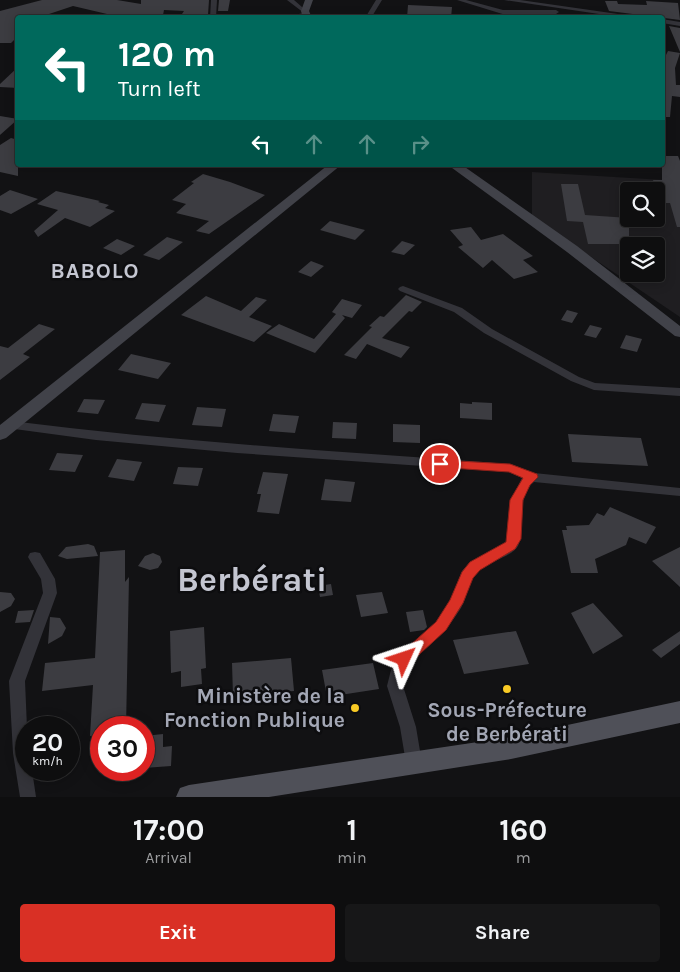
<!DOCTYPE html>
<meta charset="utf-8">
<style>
body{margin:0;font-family:Karla,sans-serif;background:#171718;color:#f1f3f6;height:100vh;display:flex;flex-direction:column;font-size:19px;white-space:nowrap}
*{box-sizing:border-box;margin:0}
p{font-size:16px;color:#9b9c9e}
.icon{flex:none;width:28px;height:28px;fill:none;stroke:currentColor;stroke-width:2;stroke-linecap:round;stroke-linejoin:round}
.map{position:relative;height:797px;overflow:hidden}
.side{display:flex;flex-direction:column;background:#0e0e0f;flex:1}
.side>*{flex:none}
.top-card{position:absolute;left:15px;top:15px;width:650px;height:152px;border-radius:5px;box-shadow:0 2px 12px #0003,0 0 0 1px #2e2e2f;background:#00695c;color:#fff;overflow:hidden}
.fabs{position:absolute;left:620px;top:182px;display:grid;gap:10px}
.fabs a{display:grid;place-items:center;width:45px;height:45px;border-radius:5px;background:#0e0e0f;box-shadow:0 2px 12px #0003,0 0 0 1px #2e2e2f;font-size:25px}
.speed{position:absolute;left:15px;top:716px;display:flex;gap:10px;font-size:25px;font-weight:700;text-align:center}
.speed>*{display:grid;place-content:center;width:65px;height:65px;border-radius:50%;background:#0e0e0f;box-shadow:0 2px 12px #0003,0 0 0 1px #2e2e2f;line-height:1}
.speed small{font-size:12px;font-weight:400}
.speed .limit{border:8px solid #d22;background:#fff;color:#111}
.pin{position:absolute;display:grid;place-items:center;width:42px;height:42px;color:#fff;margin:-21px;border:2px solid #fff;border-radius:50%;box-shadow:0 1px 5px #0007}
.me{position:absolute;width:55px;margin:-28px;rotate:48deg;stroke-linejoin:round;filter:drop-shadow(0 0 4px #0008)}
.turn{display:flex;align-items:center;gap:18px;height:105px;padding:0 20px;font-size:22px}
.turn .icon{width:65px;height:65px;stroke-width:2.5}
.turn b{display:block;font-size:35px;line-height:42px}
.lanes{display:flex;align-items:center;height:48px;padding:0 20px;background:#0003;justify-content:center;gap:25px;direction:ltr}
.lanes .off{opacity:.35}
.eta{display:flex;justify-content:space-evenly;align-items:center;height:85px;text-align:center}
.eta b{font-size:30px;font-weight:700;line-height:35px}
.primary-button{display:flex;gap:10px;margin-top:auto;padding:10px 20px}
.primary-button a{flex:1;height:58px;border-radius:5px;background:#d93025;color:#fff;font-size:20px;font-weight:700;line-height:58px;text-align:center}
.primary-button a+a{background:#171718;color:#f1f3f6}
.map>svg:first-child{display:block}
.built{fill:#1f1e21;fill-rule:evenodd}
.building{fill:#3c3c41}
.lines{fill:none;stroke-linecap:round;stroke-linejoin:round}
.street{fill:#333339;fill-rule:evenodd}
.secondary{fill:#414249;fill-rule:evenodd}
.primary{fill:#4f5058;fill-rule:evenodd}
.route{fill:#d93025;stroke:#8d1f18}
.poi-dot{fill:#f9ca25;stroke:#0d0d0f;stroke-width:2}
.labels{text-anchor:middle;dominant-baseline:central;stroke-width:5;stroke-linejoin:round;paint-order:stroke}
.near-poi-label{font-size:21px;font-weight:bold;fill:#a3a7b5;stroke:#0d0d0f;text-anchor:end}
.district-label{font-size:22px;font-weight:bold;letter-spacing:1px;fill:#c4c6d1;stroke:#0d0d0f}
.near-town-label{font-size:34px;font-weight:bold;fill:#c4c6d1;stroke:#0d0d0f}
</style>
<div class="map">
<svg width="680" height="797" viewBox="0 0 680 797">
<rect width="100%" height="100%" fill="#121214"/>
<path class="built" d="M532,172L680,181V317L532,217ZM629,191H656V219H629ZM629,246H656V274H629Z"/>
<path class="building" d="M42,0H117L141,4V0H209L208,15L192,18L180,17L184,11L164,10L163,15L107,14L73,6L37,18H18V36L11,43H0V11Z
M219,0H230L228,11H218Z
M605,1H617L618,4L647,5L646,1L678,3L680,20L609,11Z
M408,5L452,7L451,18H407Z
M669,26L680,28V52Z
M668,51L680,53L675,68L676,85H680V97L672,96L670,117H662V54L666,55Z
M18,67V88L0,87V84Z
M0,116L18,119L0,135Z
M11,138L18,140V176L0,172V145Z
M662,156H678L680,161V227H677L670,203H661L653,180H662Z
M203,174L230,182L265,195L209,234L196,231L209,221L176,213L186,204L172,200L194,183L191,182Z
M561,184H578L585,215L629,218V244H588L583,222L567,221Z
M10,190L38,199L11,214L0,210V196Z
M56,191L100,201L98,202L109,205L105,208L115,211L90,227L65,218L38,237L34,231L58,210L37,204Z
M330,221L365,230L355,240L320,230Z
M471,227L481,240L503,234L533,256L523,260L538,272L514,279L492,260L483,268L458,247L463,245L450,230Z
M167,237L183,242L159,260L143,255Z
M117,239L135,246L121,255L103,248Z
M402,241L415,245L404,255L391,252Z
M311,261L324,266L311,277L298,272Z
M406,295L422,302L412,312L409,311L382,338L410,347L401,358L367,344L356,359L344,355L372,327L369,326L380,316L384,317Z
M206,296L241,311L256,297L267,300L249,317L272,326L254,342L181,315Z
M342,299L362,305L352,318L342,315L345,318L315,353L266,333L279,324L314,339L336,314L332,312Z
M567,310L578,313L572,323L561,320Z
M39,324L55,329L23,354L30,357L0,380V346L8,348Z
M590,325L602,328L596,338L584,335Z
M626,335L642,339L637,352L620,348Z
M131,354L171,363L158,379L118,370Z
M84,399L105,400L98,414L77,412Z
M472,402L492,403V420L460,418V403L472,404Z
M142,403L166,405L159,422L135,419Z
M197,407L226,409L222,427L192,425Z
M273,414L299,416L295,433L269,431Z
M333,422L357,423L356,439L332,438Z
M393,424L420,425V443L393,442Z
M568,434L641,438L648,466L572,462Z
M57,453L83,455L75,472L49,470Z
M117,459L142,462L134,481L108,477Z
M178,467L203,468L198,486L173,484Z
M263,472L288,474L279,514L257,512L261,494H257Z
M325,479L355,482L351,502L321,500Z
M610,507L656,527L646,544L629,537L626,545L595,559L598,573H571L562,530H567L566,526L589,525L597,513L604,516Z
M88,544L94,546L98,556L67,559L58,556L66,547Z
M680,547V587L652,561Z
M125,550V582L129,577L126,728H101V735L90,736L93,685L42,691L45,663L95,658L100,552Z
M153,553L160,556L162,562L158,568L150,570L138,566L145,556Z
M331,584L333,595L320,597L318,586Z
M0,592L11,593L15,599L11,606L0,612Z
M382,592L388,613L361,617L356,595Z
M593,603L623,636L593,654L571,613Z
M34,610L30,622L15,623L18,611Z
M423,610L427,627L424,630L410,632L406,612Z
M50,617L60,618L66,628L62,636L48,644Z
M204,627L206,668L201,669L202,684L181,687V671L171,673L170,631Z
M516,631L529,664L464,674L453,640Z
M680,631V644L661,658L652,650Z
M291,658L294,691L233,696L232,663Z
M373,663L379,689L327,697L322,670Z
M163,734V747L172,746L171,766L144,768V736Z"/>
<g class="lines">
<path class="street" d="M211,0H217L216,18H210Z
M287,0H294L310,14L296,18H277L304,13Z
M376,0H382L371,18H365Z
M457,0H466L503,10H556L559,12L556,14H512L509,16Z
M504,0H520L646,18H626Z
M662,19L680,22V26L662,23Z
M403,286L462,308L492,329L579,377L595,383L680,388V396L594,390L571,381L484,333L454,312L400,291L398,289L400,287Z
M11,421C177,442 344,452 511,464L534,473L680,488V496L534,482C515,496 527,527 518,546C513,556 488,562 479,570C468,580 468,596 461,608C446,632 430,645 409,663L405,671L403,686L416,727L422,763L420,768L414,771L408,768L406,763L400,727L387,686L391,670L399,655L436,622L450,601L462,571L470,562L506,543L511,500L522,478L509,472L237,453L96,440L7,428L5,425Z
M35,552L40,553L55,579L57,593L25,681L27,728L26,770H32L36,797H20L13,753L9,681L43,593L41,579L28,557L30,553Z"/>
<path class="secondary" d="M305,0H313L309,11L312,18H303L301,11Z
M328,165H341L6,438L0,440V425Z
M448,165H462L577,246L680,326V337L675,336L567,252Z"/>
<path class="primary" d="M680,701V723L511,759L269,797H176L180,788L189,785L511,737Z"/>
</g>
<path class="route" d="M440,460L510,464L537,474L538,477L530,485L523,500L521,539L515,549L480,570L473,578L463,603L446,630L410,663L404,665L399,663L397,659L399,655L436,622L450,600L462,572L470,562L506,542L510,500L523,478L509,472L436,467L434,464Z"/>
<g class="poi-dot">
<circle cx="507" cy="689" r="5"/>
<circle cx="355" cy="708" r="5"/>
</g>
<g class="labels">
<g class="near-poi-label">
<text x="345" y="696">Ministère de la<tspan x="345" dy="24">Fonction Publique</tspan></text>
<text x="507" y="710" text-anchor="middle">Sous-Préfecture<tspan x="507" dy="24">de Berbérati</tspan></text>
</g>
<g class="district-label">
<text x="95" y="271">BABOLO</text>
</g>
<g class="near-town-label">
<text x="252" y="580">Berbérati</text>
</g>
</g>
</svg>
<div class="fabs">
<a><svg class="icon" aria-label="search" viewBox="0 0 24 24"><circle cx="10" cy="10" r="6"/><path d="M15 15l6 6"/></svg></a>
<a><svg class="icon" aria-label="layers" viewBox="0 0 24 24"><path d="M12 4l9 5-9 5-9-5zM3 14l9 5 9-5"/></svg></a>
</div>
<div class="speed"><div>20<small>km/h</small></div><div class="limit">30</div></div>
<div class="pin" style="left:440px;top:464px;background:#d93025"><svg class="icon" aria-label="arrive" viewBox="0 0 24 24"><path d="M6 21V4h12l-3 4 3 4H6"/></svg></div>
<svg class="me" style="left:404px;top:659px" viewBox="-20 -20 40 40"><path d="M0-17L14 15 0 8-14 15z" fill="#d93025" stroke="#fff" stroke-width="4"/></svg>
<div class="top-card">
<div class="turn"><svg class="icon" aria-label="left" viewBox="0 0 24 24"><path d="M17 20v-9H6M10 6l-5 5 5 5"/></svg><div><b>120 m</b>Turn left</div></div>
<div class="lanes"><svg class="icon" aria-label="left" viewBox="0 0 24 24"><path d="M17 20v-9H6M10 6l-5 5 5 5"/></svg><svg class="icon off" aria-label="ahead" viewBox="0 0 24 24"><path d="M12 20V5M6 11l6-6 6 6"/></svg><svg class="icon off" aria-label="ahead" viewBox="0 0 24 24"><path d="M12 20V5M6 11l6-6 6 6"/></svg><svg class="icon off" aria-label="right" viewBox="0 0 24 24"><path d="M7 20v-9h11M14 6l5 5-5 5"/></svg></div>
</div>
</div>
<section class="side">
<div class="eta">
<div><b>17:00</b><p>Arrival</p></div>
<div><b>1</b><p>min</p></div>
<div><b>160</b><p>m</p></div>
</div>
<div class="primary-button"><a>Exit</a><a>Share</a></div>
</section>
